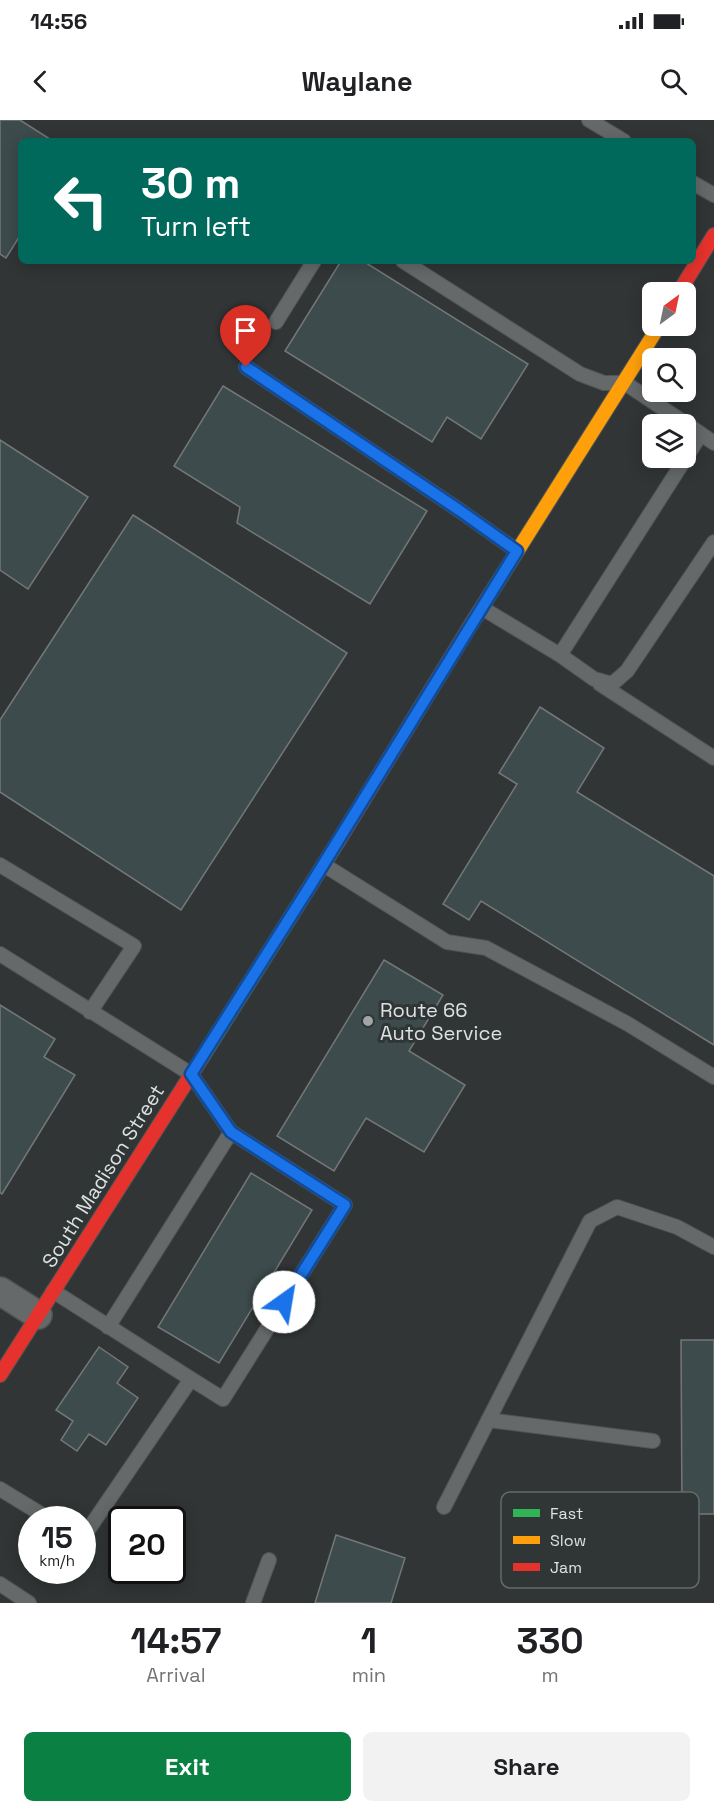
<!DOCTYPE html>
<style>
body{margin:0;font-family:"Space Grotesk",sans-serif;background:#f2f2f2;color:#202124;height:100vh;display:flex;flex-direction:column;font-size:22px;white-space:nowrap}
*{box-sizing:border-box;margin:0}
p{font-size:20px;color:#757577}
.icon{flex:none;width:33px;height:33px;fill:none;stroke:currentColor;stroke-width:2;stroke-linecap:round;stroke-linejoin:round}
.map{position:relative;height:1483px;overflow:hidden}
.side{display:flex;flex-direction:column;background:#fff;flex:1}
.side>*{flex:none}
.top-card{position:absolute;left:18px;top:18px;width:678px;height:126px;border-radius:9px;box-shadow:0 3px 15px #0003;background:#00695c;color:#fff;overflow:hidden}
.needle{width:39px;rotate:33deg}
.tools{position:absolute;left:642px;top:162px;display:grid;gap:12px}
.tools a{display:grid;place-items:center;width:54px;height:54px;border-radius:9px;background:#fff;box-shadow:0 3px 15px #0003;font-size:30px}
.speed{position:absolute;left:18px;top:1386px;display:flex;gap:12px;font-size:30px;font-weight:700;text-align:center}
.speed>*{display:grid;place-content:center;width:78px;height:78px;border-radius:50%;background:#fff;box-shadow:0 3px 15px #0003;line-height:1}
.speed small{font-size:15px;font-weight:400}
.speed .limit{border:3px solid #111;border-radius:9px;background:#fff;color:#111}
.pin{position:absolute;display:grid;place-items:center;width:51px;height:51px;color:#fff;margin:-62px -26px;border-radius:50% 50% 50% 0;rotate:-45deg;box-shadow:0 0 6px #0007}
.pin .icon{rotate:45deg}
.me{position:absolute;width:66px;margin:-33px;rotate:32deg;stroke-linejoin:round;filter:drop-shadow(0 0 4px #0008)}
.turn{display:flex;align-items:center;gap:21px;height:126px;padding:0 24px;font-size:27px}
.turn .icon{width:78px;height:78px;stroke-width:2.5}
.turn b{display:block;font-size:42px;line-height:51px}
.eta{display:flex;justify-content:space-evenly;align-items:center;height:102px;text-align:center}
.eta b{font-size:36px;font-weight:700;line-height:42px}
.cta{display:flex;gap:12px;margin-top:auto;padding:12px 24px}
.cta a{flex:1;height:69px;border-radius:9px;background:#0b8043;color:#fff;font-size:24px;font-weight:700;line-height:69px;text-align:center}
.cta a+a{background:#f2f2f2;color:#202124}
.status{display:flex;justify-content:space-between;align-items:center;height:42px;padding:0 30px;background:#fff;direction:ltr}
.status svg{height:16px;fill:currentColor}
header{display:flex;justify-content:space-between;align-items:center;height:78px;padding:0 24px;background:#fff;font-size:27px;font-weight:700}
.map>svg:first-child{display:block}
.building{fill:#3d4b4c;stroke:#747777;stroke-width:1.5}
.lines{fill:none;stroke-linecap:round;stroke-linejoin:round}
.lane-casing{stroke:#505454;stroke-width:16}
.street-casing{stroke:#505454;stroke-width:30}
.fast-casing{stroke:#505454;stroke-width:16}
.slow-casing{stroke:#505454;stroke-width:16}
.jam-casing{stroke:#505454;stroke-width:16}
.lane{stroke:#666969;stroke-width:14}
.street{stroke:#666969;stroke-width:27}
.fast{stroke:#30b455;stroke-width:14}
.slow{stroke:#ff9f0a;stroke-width:14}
.jam{stroke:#e5322d;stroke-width:14}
.route-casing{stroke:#114b97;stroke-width:15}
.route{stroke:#1a73e8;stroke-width:10}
.poi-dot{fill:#a1a5a5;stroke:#303636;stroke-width:2}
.labels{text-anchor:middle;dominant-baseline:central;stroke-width:6;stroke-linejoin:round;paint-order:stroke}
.poi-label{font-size:20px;fill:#dde1e1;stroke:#303636;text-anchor:start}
.street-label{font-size:20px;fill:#dde1e1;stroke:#303636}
.key{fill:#303636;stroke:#646969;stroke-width:1.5}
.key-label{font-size:16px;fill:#dde1e1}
</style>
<div class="status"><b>14:56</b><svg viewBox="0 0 49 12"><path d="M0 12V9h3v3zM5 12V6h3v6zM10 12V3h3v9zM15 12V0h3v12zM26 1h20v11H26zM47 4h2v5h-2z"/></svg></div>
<header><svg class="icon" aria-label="back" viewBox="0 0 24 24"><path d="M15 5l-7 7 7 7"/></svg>Waylane<svg class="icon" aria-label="search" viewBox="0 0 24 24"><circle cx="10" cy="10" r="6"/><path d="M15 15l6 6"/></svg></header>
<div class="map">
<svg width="714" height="1483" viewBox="0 0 714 1483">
<rect width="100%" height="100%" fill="#313535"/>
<path class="building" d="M0,0H20L53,21H21V114L6,138L0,134Z
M341,141H363L528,244L481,319L447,297L432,322L285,231Z
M223,266L427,391L370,484L237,403L240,387L174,346Z
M0,320L88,377L28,469L0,450Z
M133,395L347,533L181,790L0,672V600Z
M540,587L604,628L577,672L714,756V925L481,781L469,800L443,784L517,664L499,653Z
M384,840L443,875L409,931L465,965L424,1032L366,998L334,1051L277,1016Z
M0,885L55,919L44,937L75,955L2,1074L0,1073Z
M251,1053L312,1090L219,1243L158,1207Z
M681,1220H714V1394H682Z
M99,1227L128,1247L117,1263L138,1278L106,1325L89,1314L77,1331L61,1320L73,1301L56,1290Z
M336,1415L405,1438L391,1483H315Z"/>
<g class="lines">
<g class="lane-casing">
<path id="lane" d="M589,0L624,21
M693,63L714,75
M403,141L580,254L604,263H625L701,314L560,535L482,488
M276,202L314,141
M246,247L459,390L517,431
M701,314L714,323
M560,535L594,559L612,564L627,551L714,422
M600,564L714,638
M0,745L134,826L90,892
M324,745L447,822L486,828L628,904L714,957
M0,834L191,954L231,1012
M53,1171L191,1259L82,1419
M108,1207L231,1012L345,1085L223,1279L191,1259
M488,1300L653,1321
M0,1369L51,1400
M444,1387L590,1101L617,1087L677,1107L714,1127
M0,1464L29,1483
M253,1483L269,1440"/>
</g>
<g class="street-casing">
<path id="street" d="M0,1171L38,1195"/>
</g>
<g class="fast-casing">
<path id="fast" d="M203,936L339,720"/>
</g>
<g class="slow-casing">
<path id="slow" d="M472,503L659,206"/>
</g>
<g class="jam-casing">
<path id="jam" d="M679,172L714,115
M339,720L472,503
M0,1255L203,936"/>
</g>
<use href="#lane" class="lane"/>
<use href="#street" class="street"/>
<use href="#fast" class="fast"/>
<use href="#slow" class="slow"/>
<use href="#jam" class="jam"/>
</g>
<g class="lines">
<g class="route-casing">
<path id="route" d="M246,247L459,390L517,431L310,766L191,954L231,1012L345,1085L284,1182"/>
</g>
<use href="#route" class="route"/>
</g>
<circle class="poi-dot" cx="368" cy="901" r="6"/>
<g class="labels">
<g class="poi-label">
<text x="380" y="890">Route 66<tspan x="380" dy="23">Auto Service</tspan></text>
</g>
<g class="street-label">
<text transform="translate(103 1056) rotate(-58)">South Madison Street</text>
</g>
</g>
<rect x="501" y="1372" width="198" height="96" rx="9" class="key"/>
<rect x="513" y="1389" width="27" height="8" fill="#30b455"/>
<rect x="513" y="1416" width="27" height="8" fill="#ff9f0a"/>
<rect x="513" y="1443" width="27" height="8" fill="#e5322d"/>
<g class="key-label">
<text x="550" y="1399">Fast</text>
<text x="550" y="1426">Slow</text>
<text x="550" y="1453">Jam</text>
</g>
</svg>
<div class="tools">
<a><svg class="needle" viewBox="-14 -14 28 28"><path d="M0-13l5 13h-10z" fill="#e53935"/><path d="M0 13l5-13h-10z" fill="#757577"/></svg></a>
<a><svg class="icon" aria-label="search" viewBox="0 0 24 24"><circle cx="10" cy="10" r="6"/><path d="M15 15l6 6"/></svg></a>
<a><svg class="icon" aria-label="layers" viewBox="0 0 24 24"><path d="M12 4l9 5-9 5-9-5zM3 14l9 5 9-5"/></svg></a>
</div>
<div class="speed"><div>15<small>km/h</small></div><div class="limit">20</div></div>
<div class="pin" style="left:246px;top:247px;background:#d93025"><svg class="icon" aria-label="arrive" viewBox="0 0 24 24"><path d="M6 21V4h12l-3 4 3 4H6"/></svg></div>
<svg class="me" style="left:284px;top:1182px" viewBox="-20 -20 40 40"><circle r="19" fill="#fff"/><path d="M0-13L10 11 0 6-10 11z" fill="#1a73e8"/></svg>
<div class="top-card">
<div class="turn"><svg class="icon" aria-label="left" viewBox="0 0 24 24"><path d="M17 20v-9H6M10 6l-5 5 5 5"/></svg><div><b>30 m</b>Turn left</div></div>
</div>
</div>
<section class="side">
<div class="eta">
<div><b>14:57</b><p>Arrival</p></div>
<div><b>1</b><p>min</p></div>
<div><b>330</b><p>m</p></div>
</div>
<div class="cta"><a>Exit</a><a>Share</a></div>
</section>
